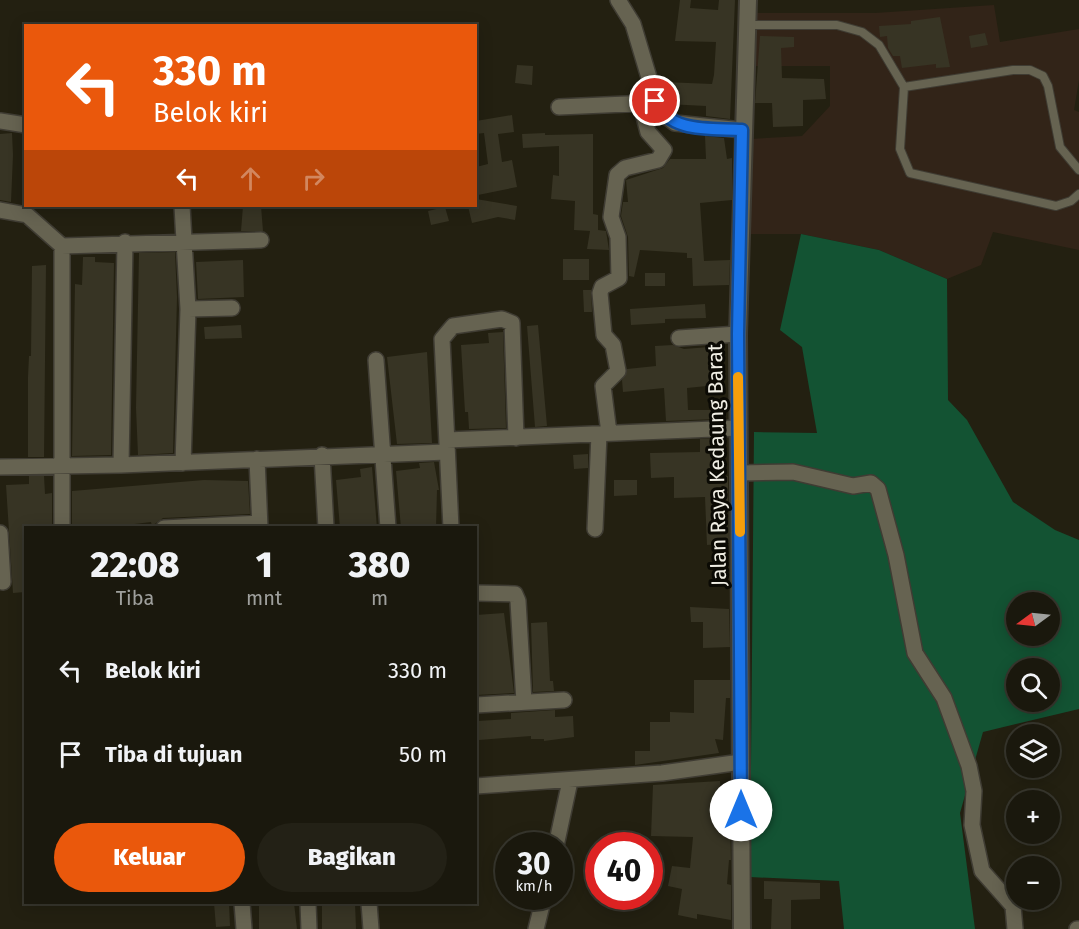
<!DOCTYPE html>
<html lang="id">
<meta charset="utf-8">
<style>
body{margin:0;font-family:"Fira Sans",sans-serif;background:#232116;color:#f1f3f6;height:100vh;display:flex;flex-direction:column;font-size:22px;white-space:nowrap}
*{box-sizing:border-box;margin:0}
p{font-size:20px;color:#9fa09d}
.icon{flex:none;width:33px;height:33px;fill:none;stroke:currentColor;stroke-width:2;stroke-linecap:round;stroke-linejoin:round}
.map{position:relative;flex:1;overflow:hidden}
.sheet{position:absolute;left:24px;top:526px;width:453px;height:378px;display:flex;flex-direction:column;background:#1a180d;border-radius:0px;box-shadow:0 3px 15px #0003,0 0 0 2px #38372e}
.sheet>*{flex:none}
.banner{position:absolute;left:24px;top:24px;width:453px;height:183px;border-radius:0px;box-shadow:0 3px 15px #0003,0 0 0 2px #38372e;background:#ea580c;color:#fff;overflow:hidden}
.needle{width:39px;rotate:255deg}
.controls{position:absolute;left:1006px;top:592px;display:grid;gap:12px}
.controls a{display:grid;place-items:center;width:54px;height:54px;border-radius:50%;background:#1a180d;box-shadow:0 3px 15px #0003,0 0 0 2px #38372e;font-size:30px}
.speed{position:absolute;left:495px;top:832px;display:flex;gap:12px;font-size:30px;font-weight:700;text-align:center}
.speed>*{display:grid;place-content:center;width:78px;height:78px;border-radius:50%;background:#1a180d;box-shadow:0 3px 15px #0003,0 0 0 2px #38372e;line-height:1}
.speed small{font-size:15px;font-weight:400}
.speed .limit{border:9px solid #d22;background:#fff;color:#111}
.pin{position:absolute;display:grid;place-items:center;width:51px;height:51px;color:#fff;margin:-26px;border:3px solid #fff;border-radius:50%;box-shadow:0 2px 6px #0007}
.me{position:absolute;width:66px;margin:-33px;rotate:0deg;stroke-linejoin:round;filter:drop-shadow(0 0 4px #0008)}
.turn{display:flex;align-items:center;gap:21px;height:126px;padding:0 30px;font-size:27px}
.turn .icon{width:78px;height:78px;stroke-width:2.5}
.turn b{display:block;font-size:42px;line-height:51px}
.lanes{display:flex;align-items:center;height:57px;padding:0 30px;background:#0003;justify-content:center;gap:30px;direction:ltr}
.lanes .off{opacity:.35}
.eta{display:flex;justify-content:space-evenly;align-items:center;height:102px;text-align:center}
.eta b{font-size:36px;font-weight:800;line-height:42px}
.primary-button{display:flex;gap:12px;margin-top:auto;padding:12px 30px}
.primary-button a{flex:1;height:69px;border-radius:36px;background:#ea580c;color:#fff;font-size:24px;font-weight:800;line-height:69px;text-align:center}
.primary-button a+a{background:#232116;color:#f1f3f6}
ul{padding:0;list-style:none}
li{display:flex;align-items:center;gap:18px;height:84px;padding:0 30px}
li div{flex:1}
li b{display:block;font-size:22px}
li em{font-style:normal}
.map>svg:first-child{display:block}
.industrial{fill:#322418}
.green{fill:#135333;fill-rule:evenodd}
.building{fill:#373424}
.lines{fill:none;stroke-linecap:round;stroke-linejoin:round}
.service-casing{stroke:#3f3c33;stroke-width:10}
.minor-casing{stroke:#3f3c33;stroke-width:18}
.tertiary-casing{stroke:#3f3c33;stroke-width:20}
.service{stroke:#666351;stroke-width:8}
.minor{stroke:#666351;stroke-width:15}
.tertiary{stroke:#666351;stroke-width:16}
.route-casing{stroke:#114b97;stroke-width:15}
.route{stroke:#1a73e8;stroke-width:10}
.slow{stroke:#f59e0b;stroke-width:10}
.labels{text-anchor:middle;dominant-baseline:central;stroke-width:6;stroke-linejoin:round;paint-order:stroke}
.street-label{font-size:21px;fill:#f0eee4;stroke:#0b0a04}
</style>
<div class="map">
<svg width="1079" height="929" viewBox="0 0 1079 929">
<rect width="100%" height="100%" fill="#232011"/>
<path class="industrial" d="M994,5L1000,42L1079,29V80L1074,110L1079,112V250L993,232L981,265L947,279L879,250L801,234H748L750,139L802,136L830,106V66H756L753,13H875Z"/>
<path class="green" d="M801,234L879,250L947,279L948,400L967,420L1013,502L1055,530L1079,540V709L983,732L960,813L975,929H844L839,881L750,877L754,432L817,433L802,347L780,330ZM1017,603H1050V636H1017ZM1017,669H1050V702H1017Z"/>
<path class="building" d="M680,0H691L690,8L718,10L719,0H735L730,119L706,116V106L667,104L664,82L712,84L714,75L716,42L675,41Z
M940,17L950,67L936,68V64L902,68L900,56H893L888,48L887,36L880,37L879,26L911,24V21Z
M985,33L988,45L971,48L969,36Z
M760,36L794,37V47L781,48L782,78L824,79L826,99L803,100V126L773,127L772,103H755Z
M517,65L533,66L532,85L515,83Z
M512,115L514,132L498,134L502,162L512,160L517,187L478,195L476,167L488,164L484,133L476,134V121Z
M12,133L13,155L11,202L0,200V134Z
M545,133V135L593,134V214L598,215V230L606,231L609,250L587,249L590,231L574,230L575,201L551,199L553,175L559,176V146L523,148L522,134Z
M705,136L724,138L727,159L732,158V200L700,203L704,261L730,260L729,285L693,286L692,258H687V253L640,250L634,277L629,276L628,237L621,216L623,202H628L626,180L663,168L670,159H706Z
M476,199L517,206L515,220L498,217L472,223L468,206H476Z
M243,206H261L263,231H241Z
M445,207L449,221L431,225L428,211Z
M175,252L177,297L173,453L138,455L136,408L139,253Z
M83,257H95V262L114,263L111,455L72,456L75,284L82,285Z
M563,259H589V280H563Z
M243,260L244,297L198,299L196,262Z
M46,265L44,457H28V377L29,356H31L32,266Z
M645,273H665V286H645Z
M583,290H591L592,312H584Z
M705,304L706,318L665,319V323L631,325L630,309Z
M241,325L242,338L205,339L204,327Z
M538,325L547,426L535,427L527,326Z
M503,332L506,428L469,429L468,412H465L461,345L489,343L488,333Z
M673,345L684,349L722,346L723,361H715L717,385L687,388L688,410H716V419L666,421L664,388L623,392L622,380L627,369L656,366L655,346Z
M427,352L432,443L397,444L387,357Z
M724,438V476H728L729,543L707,545L705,497L674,498V477L651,478L650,453L700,452V439Z
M588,454V468L574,469L573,455Z
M434,462L439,490H437L436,528H401L396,471L420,468L419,463Z
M372,467L377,528H340L336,480L361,477L360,469Z
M29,476H44L45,494L52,493V528H26L25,592L13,593L6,485L29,484Z
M204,480L248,481L250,514L163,518L152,526L151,522L102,528H72V491Z
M614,480H637V495L614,496Z
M690,607L729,609L730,647L703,648V622H691Z
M504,613L514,693L476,695V615Z
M547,622L550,681H553L554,691L533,692L531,623Z
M694,680H730V698H726L723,740L715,739L719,753L635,765V751H650V722H670V712L694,713Z
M555,710V717L573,716L574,737L544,741V739H531V736L479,740L478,721L511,719V713Z
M720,781L722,806L728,805V819H730L731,860H729L727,884L731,885V920L697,914V919L678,915L682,889L668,886L672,866L690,868L693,837L651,836L653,785Z
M764,881L820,883V899L791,900V929H771L772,899H764Z
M214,903H229L230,926L216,927Z
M259,903H294L297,929H259Z
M322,903H355L356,929H322Z"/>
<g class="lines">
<g class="service-casing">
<path id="service" d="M747,25H837L862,32L879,45L904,87L900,149L910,173L1056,206L1071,201L1079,194
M904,87L1013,70H1030L1043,76L1048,86L1060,147L1079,170"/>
</g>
<g class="minor-casing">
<path id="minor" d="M618,0L633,24L659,111L675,123L742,130
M559,107L649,103
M0,121L26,125
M182,206L188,309L183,463
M0,210L27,215L62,246L261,240
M188,309L232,308
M679,338L738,334
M376,360L388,528
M609,433L603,386L618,371L613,345L604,335L600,293L602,287L619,278L618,237L611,217L617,175L625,168L658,160L664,150L648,132L641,105
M447,440L738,428
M322,455L326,528
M257,459L260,528
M121,465L125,242
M0,467L121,465L446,452
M740,473L793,472L853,486L871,483L878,489L896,555L915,653L944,698L969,766L974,791L972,825L982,871L1013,906L1015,929
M62,528V246
M164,528L259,523
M451,528L442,339L453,326L502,319L512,323L516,438
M595,529L599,434
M0,533L3,582
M476,593L515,594L518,601L524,702
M476,705L564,700
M476,786L662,773L741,762
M556,846L570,781
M242,903L244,929
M308,903L309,929
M369,903L371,929
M536,929L544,897
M1077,929H1079"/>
</g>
<g class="tertiary-casing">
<path id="tertiary" d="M742,929L738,334L748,0"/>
</g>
<use href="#service" class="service"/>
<use href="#minor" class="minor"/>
<use href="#tertiary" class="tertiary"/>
</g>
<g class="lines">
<g class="route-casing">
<path id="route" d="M655,101C670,134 712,128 742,130L738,334L741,810"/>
</g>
<use href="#route" class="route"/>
<path class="slow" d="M738,377L740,532"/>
</g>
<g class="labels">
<g class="street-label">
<text transform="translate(717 465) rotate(-91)">Jalan Raya Kedaung Barat</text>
</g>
</g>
</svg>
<div class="controls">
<a><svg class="needle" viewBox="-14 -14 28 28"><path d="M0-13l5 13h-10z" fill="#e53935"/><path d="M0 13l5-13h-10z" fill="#9fa09d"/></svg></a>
<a><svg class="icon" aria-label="search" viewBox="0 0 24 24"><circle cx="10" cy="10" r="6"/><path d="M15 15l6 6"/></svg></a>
<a><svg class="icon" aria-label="layers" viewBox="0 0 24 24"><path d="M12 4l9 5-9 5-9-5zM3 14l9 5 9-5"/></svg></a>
<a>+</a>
<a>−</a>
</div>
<div class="speed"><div>30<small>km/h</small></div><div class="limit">40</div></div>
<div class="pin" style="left:655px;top:101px;background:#d93025"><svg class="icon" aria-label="arrive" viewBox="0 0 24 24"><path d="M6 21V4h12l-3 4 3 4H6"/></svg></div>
<svg class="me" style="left:741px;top:810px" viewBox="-20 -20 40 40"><circle r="19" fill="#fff"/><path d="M0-13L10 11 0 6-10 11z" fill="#1a73e8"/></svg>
<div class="banner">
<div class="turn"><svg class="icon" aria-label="left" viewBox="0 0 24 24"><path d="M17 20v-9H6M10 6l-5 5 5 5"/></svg><div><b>330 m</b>Belok kiri</div></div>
<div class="lanes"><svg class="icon" aria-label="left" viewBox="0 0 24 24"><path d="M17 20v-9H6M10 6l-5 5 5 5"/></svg><svg class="icon off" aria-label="ahead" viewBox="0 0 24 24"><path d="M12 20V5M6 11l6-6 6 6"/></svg><svg class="icon off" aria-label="right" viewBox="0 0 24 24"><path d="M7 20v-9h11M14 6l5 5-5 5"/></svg></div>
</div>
<section class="sheet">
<div class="eta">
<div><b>22:08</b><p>Tiba</p></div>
<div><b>1</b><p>mnt</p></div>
<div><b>380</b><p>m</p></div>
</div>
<ul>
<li><svg class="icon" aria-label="left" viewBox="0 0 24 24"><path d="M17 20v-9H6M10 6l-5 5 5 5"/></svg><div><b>Belok kiri</b></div><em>330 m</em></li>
<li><svg class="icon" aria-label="arrive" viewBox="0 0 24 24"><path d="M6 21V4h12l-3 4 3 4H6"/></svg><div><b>Tiba di tujuan</b></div><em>50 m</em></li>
</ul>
<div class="primary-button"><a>Keluar</a><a>Bagikan</a></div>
</section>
</div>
